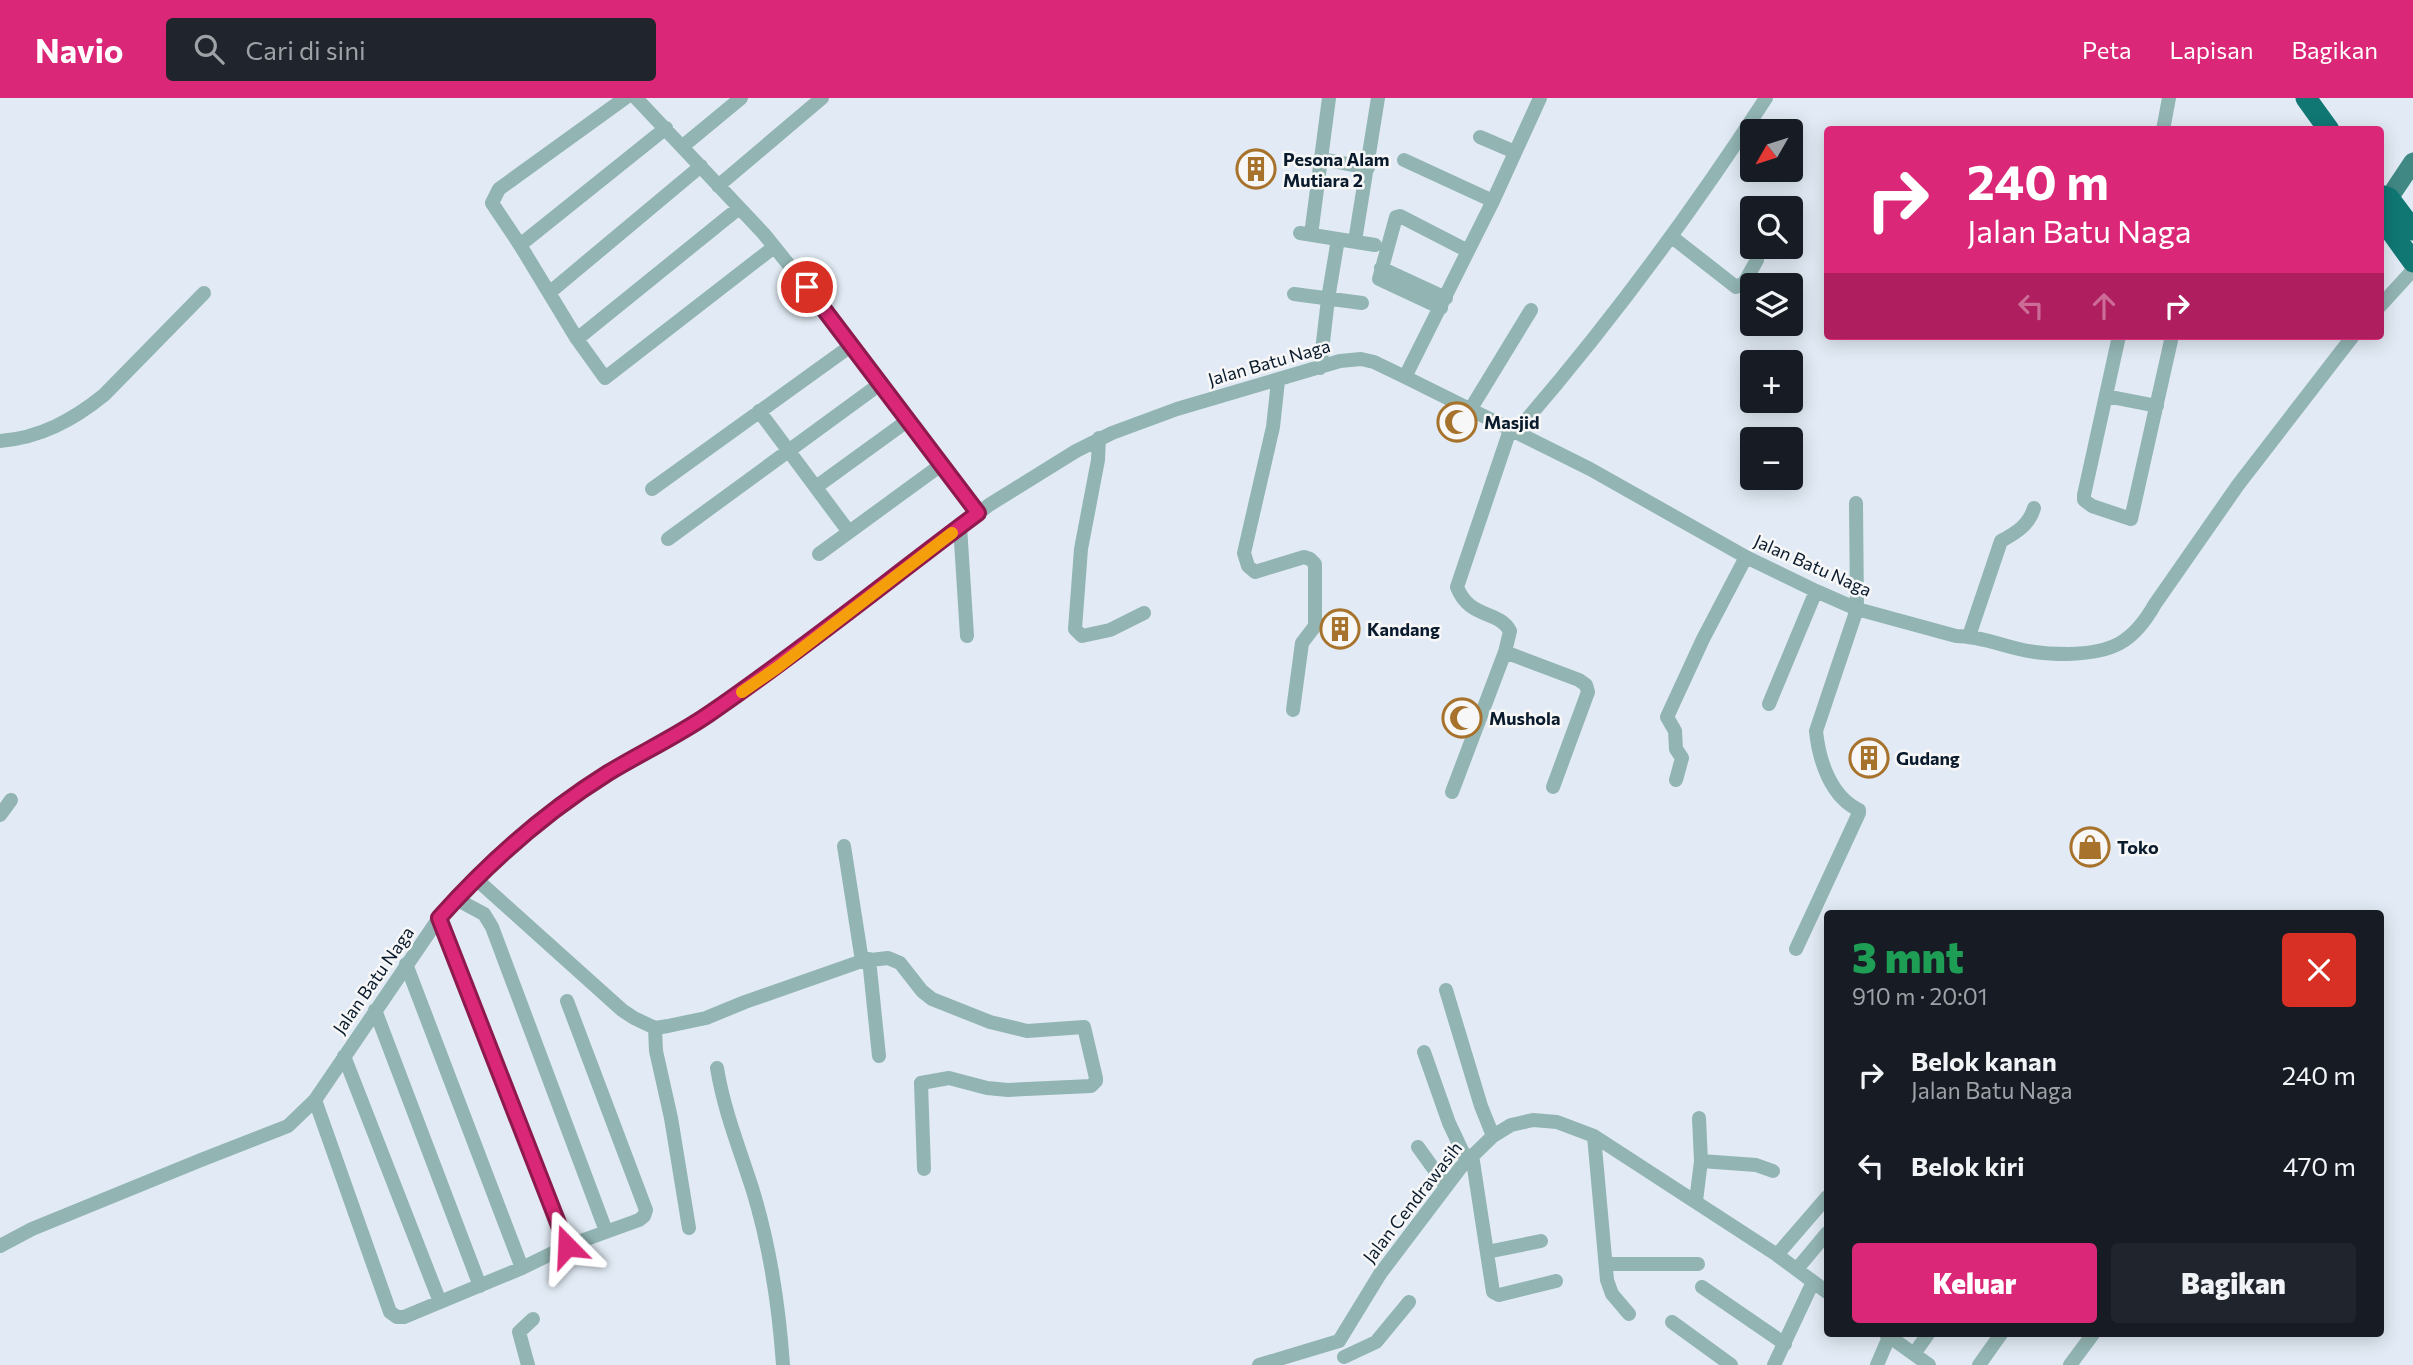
<!DOCTYPE html>
<html lang="id">
<meta charset="utf-8">
<style>
body{margin:0;font-family:Commissioner,sans-serif;background:#20242c;color:#f1f3f6;height:100vh;display:flex;flex-direction:column;font-size:26px;white-space:nowrap}
*{box-sizing:border-box;margin:0}
p{font-size:23px;color:#9ea1a6}
.icon{flex:none;width:38px;height:38px;fill:none;stroke:currentColor;stroke-width:2;stroke-linecap:round;stroke-linejoin:round}
.map{position:relative;flex:1;overflow:hidden}
.panel{position:absolute;left:1824px;top:812px;width:560px;height:427px;display:flex;flex-direction:column;background:#171b24;border-radius:7px;box-shadow:0 4px 18px #0003}
.panel>*{flex:none}
.top-card{position:absolute;left:1824px;top:28px;width:560px;height:214px;border-radius:7px;box-shadow:0 4px 18px #0003;background:#db2777;color:#fff;overflow:hidden}
.needle{width:46px;rotate:231deg}
.tools{position:absolute;left:1740px;top:21px;display:grid;gap:14px}
.tools a{display:grid;place-items:center;width:63px;height:63px;border-radius:7px;background:#171b24;box-shadow:0 4px 18px #0003;font-size:35px}
.pin{position:absolute;display:grid;place-items:center;width:60px;height:60px;color:#fff;margin:-30px;border:4px solid #fff;border-radius:50%;box-shadow:0 2px 7px #0007}
.me{position:absolute;width:77px;margin:-38px;rotate:339deg;stroke-linejoin:round;filter:drop-shadow(0 0 5px #0008)}
.turn{display:flex;align-items:center;gap:24px;height:147px;padding:0 28px;font-size:32px}
.turn .icon{width:91px;height:91px;stroke-width:2.5}
.turn b{display:block;font-size:49px;line-height:60px}
.lanes{display:flex;align-items:center;height:66px;padding:0 28px;background:#0003;justify-content:center;gap:35px;direction:ltr}
.lanes .off{opacity:.35}
.round{display:grid;place-items:center;flex:none;width:74px;height:74px;border-radius:7px;background:#20242c}
.summary{display:flex;align-items:center;justify-content:space-between;height:119px;padding:0 28px}
h1{font-size:42px;font-weight:800;line-height:52px;color:#1e9e55}
.button{display:flex;gap:14px;margin-top:auto;padding:14px 28px}
.button a{flex:1;height:80px;border-radius:7px;background:#db2777;color:#fff;font-size:28px;font-weight:800;line-height:80px;text-align:center}
.button a+a{background:#20242c;color:#f1f3f6}
ul{padding:0;list-style:none}
li{display:flex;align-items:center;gap:21px;height:91px;padding:0 28px}
li div{flex:1}
li b{display:block;font-size:26px}
li em{font-style:normal}
header{display:flex;align-items:center;gap:42px;box-sizing:border-box;height:98px;padding:0 35px;background:#db2777;color:#fff}
header strong{font-size:33px}
nav{display:flex;gap:38px;margin-inline-start:auto;font-size:24px}
.search{width:490px;height:63px;background:#20242c;display:flex;align-items:center;gap:18px;box-sizing:border-box;padding:0 24px;border-radius:7px;color:#9ea1a6;font-size:26px}
.map>svg:first-child{display:block}
.lines{fill:none;stroke-linecap:round;stroke-linejoin:round}
.minor{stroke:#92b5b3;stroke-width:14}
.major{stroke:#408884;stroke-width:19}
.highway{stroke:#107773;stroke-width:21}
.route-casing{stroke:#8e194d;stroke-width:18}
.route{stroke:#db2777;stroke-width:12}
.slow{stroke:#f59e0b;stroke-width:12}
.labels{text-anchor:middle;dominant-baseline:central;stroke-width:5;stroke-linejoin:round;paint-order:stroke}
.poi-label{font-size:18px;font-weight:bold;fill:#091b2d;stroke:#f7f7f7;text-anchor:start}
.street-label{font-size:18px;fill:#091b2d;stroke:#f7f7f7}
</style>
<header>
<strong>Navio</strong>
<div class="search"><svg class="icon" aria-label="search" viewBox="0 0 24 24"><circle cx="10" cy="10" r="6"/><path d="M15 15l6 6"/></svg>Cari di sini</div>
<nav><a>Peta</a><a>Lapisan</a><a>Bagikan</a></nav>
</header>
<div class="map">
<svg width="2413" height="1267" viewBox="0 0 2413 1267">
<rect width="100%" height="100%" fill="#e2ebf5"/>
<g class="lines">
<path class="minor" d="M625,0L499,91L492,105L520,147L577,241L739,110
M636,0L764,136L839,229L907,323L978,415
M2163,32L2169,0
M1480,39L1515,54
M683,48L741,0
M1322,61L1368,70
M1404,62L1493,103
M718,88L822,0
M1300,135L1375,147
M1311,137L1329,0
M1672,139L1736,189L1744,185L1757,162
M1355,143L1378,0
M520,147L666,30
M1381,170L1446,200
M549,195L701,68
M1294,196L1362,205
M2380,208L2413,172
M1441,210L1379,181L1396,119L1400,118L1468,153
M2119,238L2084,397V402L2092,408L2131,421L2172,238
M577,241L605,280L774,149
M1320,270L1328,201L1338,141
M1405,279L1493,103L1540,0
M1278,283L1273,329L1244,455L1248,468L1255,474L1304,459L1310,461L1315,466V528L1302,545L1293,612
M2106,298L2157,308
M1470,312L1531,212
M759,313L849,434
M1515,335C1607,229 1690,117 1766,0
M1099,340L1098,362L1081,451L1075,531L1082,538L1110,532L1144,515
M0,343C40,340 73,322 104,297L204,195
M816,389L907,323
M652,391L852,247
M960,428L967,538
M668,441L880,286
M819,456L941,367
M1969,538L2001,443C2016,435 2029,427 2034,410
M1505,554L1579,582L1586,587L1588,594L1553,689
M1769,606L1816,493
M1676,682L1682,660L1676,651L1675,633L1667,619L1703,541L1746,459
M1452,694L1505,554L1510,533C1499,512 1469,521 1457,489L1510,332
M0,717L11,702
M844,748L862,863
M475,780L622,912L634,920L655,930L668,928L706,920L745,904L862,863L888,860L900,865L922,893L932,901L990,924L1027,933L1084,929L1096,980V983L1091,988L1008,992L987,990L949,980L921,985L924,1071
M456,801L484,816L492,829L606,1133
M439,820L567,1148
M1796,851L1859,715V712C1831,699 1819,663 1816,633L1857,511L1856,405
M869,861L879,958
M406,866L522,1170
M1446,892L1481,1008L1493,1038
M375,912L480,1188
M655,930L656,953L671,1020L689,1130
M1424,954L1449,1025L1467,1063
M344,958L440,1204
M717,970C724,1013 740,1052 753,1093C770,1149 779,1209 783,1267
M315,1002L390,1214L397,1219H404L522,1170L567,1148L639,1122L644,1118L646,1112L567,903
M1594,1038L1607,1182L1612,1196L1629,1216
M1418,1049L1446,1088
M1472,1057L1493,1194L1499,1197L1556,1183
M1701,1063L1756,1067L1773,1073
M1696,1103L1701,1063L1699,1020
M0,1148L32,1131L201,1062L288,1028L315,1002L439,820L475,780L559,707L627,663L699,623L778,569L989,407L1076,353L1112,335L1177,311L1340,263L1361,261L1374,264L1405,279L1590,371L1746,459L1816,493L1857,511L1956,538C1977,538 1998,546 2019,551C2035,555 2051,556 2068,556C2112,555 2133,545 2155,506L2238,387L2353,238
M1487,1154L1541,1143
M1777,1157L1827,1099
M1606,1166H1698
M1797,1171L1827,1135
M1702,1189L1785,1246
M1672,1224L1731,1267
M1886,1236L1929,1267
M1914,1256L1928,1236
M1344,1259L1376,1244L1409,1204
M528,1267L519,1234L533,1221
M1259,1267L1339,1243L1380,1176L1461,1069L1493,1038L1511,1027L1533,1022L1557,1024L1594,1038L1777,1157L1827,1194
M1774,1267L1813,1184
M1877,1267L1889,1239
M1979,1267L2001,1236
M2070,1267L2093,1236"/>
<path class="major" d="M2380,109L2389,100L2413,64"/>
<path class="highway" d="M2306,0L2329,32
M2380,97L2389,100L2413,132
M2380,118L2413,164"/>
</g>
<g class="lines">
<g class="route-casing">
<path id="route" d="M567,1148L439,820C489,764 544,715 608,675C641,655 677,638 709,616C801,553 888,482 978,415L807,189"/>
</g>
<use href="#route" class="route"/>
<path class="slow" d="M742,594L778,569L952,435"/>
</g>
<defs>
<g id="building-ring" transform="scale(2.0125)"><circle r="9.5" fill="#f7f7f7" stroke="#a7732c" stroke-width="1.5"/><path d="M-4-6H4V6H1V3H-1V6H-4ZM-2.5-4.3h1.7v1.8h-1.7ZM.8-4.3h1.7v1.8H.8ZM-2.5-1h1.7V.8h-1.7ZM.8-1h1.7V.8H.8Z" fill="#a7732c"/></g>
<g id="mosque-ring" transform="scale(2.0125)"><circle r="9.5" fill="#f7f7f7" stroke="#a7732c" stroke-width="1.5"/><path d="M3.5-4.9A6 6 0 1 0 3.5 4.9A5 5 0 1 1 3.5-4.9Z" fill="#a7732c"/></g>
<g id="shop-ring" transform="scale(2.0125)"><circle r="9.5" fill="#f7f7f7" stroke="#a7732c" stroke-width="1.5"/><path d="M-5-2.5h2.3a2.7 3.5 0 0 1 5.4 0H5L5.5 6h-11ZM-1.5-2.5h3a1.5 2.3 0 0 0-3 0Z" fill="#a7732c"/></g>
</defs>
<g fill-rule="evenodd">
<use href="#building-ring" x="1256" y="71"/>
<use href="#mosque-ring" x="1457" y="324"/>
<use href="#building-ring" x="1340" y="531"/>
<use href="#mosque-ring" x="1462" y="620"/>
<use href="#building-ring" x="1869" y="660"/>
<use href="#shop-ring" x="2090" y="749"/>
</g>
<g class="labels">
<g class="poi-label">
<text x="1283" y="61">Pesona Alam<tspan x="1283" dy="21">Mutiara 2</tspan></text>
<text x="1484" y="324">Masjid</text>
<text x="1367" y="531">Kandang</text>
<text x="1489" y="620">Mushola</text>
<text x="1896" y="660">Gudang</text>
<text x="2117" y="749">Toko</text>
</g>
<g class="street-label">
<text transform="translate(1269 264) rotate(-16)">Jalan Batu Naga</text>
<text transform="translate(1813 467) rotate(24)">Jalan Batu Naga</text>
<text transform="translate(373 882) rotate(-55)">Jalan Batu Naga</text>
<text transform="translate(1412 1104) rotate(-52)">Jalan Cendrawasih</text>
</g>
</g>
</svg>
<div class="tools">
<a><svg class="needle" viewBox="-14 -14 28 28"><path d="M0-13l5 13h-10z" fill="#e53935"/><path d="M0 13l5-13h-10z" fill="#9ea1a6"/></svg></a>
<a><svg class="icon" aria-label="search" viewBox="0 0 24 24"><circle cx="10" cy="10" r="6"/><path d="M15 15l6 6"/></svg></a>
<a><svg class="icon" aria-label="layers" viewBox="0 0 24 24"><path d="M12 4l9 5-9 5-9-5zM3 14l9 5 9-5"/></svg></a>
<a>+</a>
<a>−</a>
</div>
<div class="pin" style="left:807px;top:189px;background:#d93025"><svg class="icon" aria-label="arrive" viewBox="0 0 24 24"><path d="M6 21V4h12l-3 4 3 4H6"/></svg></div>
<svg class="me" style="left:567px;top:1148px" viewBox="-20 -20 40 40"><path d="M0-17L14 15 0 8-14 15z" fill="#db2777" stroke="#fff" stroke-width="4"/></svg>
<div class="top-card">
<div class="turn"><svg class="icon" aria-label="right" viewBox="0 0 24 24"><path d="M7 20v-9h11M14 6l5 5-5 5"/></svg><div><b>240 m</b>Jalan Batu Naga</div></div>
<div class="lanes"><svg class="icon off" aria-label="left" viewBox="0 0 24 24"><path d="M17 20v-9H6M10 6l-5 5 5 5"/></svg><svg class="icon off" aria-label="ahead" viewBox="0 0 24 24"><path d="M12 20V5M6 11l6-6 6 6"/></svg><svg class="icon" aria-label="right" viewBox="0 0 24 24"><path d="M7 20v-9h11M14 6l5 5-5 5"/></svg></div>
</div>
<section class="panel">
<div class="summary"><div><h1>3 mnt</h1><p>910 m · 20:01</p></div><a class="round" style="background:#d93025;color:#fff"><svg class="icon" aria-label="close" viewBox="0 0 24 24"><path d="M6 6l12 12M18 6L6 18"/></svg></a></div>
<ul>
<li><svg class="icon" aria-label="right" viewBox="0 0 24 24"><path d="M7 20v-9h11M14 6l5 5-5 5"/></svg><div><b>Belok kanan</b><p>Jalan Batu Naga</p></div><em>240 m</em></li>
<li><svg class="icon" aria-label="left" viewBox="0 0 24 24"><path d="M17 20v-9H6M10 6l-5 5 5 5"/></svg><div><b>Belok kiri</b></div><em>470 m</em></li>
</ul>
<div class="button"><a>Keluar</a><a>Bagikan</a></div>
</section>
</div>
